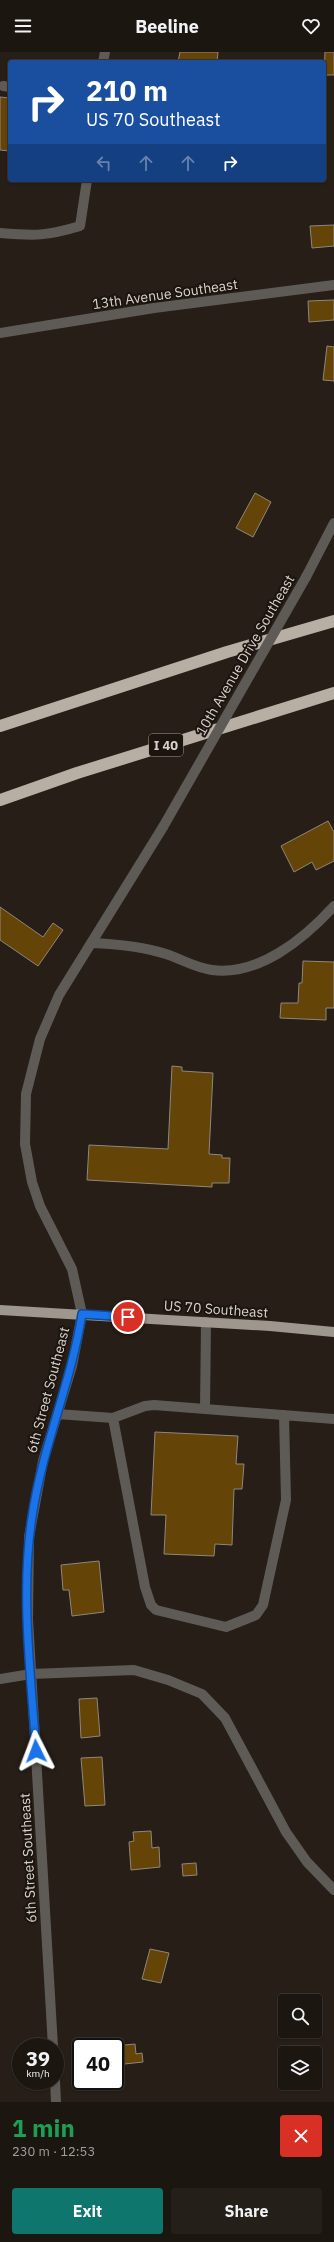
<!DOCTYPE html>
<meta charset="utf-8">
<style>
body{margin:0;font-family:"IBM Plex Sans",sans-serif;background:#251f1a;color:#f1f3f6;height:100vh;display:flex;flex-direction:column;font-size:15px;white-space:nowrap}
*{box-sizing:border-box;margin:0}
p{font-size:13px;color:#a09f9f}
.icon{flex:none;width:22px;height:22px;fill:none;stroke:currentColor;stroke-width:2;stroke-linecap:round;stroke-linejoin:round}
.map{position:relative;height:2050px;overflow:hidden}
.sheet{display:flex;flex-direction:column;background:#1c1611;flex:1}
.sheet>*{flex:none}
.hud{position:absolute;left:8px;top:8px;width:318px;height:122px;border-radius:4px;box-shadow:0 1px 3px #0004,0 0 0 1px #3a3531;background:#1a4fa0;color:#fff;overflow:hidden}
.tools{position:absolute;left:278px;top:1942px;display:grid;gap:8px}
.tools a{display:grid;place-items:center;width:44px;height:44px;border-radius:4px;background:#1c1611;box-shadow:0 1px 3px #0004,0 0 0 1px #3a3531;font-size:20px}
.speed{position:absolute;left:12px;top:1986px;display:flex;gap:8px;font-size:20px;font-weight:700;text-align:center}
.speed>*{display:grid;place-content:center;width:52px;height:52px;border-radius:50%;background:#1c1611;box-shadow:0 1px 3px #0004,0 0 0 1px #3a3531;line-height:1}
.speed small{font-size:10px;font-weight:400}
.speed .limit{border:2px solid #111;border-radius:6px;background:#fff;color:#111}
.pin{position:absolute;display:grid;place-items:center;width:34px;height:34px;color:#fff;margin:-17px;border:2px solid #fff;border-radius:50%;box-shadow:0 1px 4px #0007}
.me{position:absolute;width:44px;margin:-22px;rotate:357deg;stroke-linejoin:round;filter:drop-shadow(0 0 3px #0008)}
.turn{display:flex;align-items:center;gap:14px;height:84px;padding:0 12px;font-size:18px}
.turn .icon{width:52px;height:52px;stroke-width:2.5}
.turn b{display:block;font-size:28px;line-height:34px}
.lanes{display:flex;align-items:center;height:38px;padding:0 12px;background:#0003;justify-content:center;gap:20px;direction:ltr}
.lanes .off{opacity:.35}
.round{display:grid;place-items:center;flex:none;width:42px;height:42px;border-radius:4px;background:#251f1a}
.headline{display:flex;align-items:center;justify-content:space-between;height:68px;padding:0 12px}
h1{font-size:24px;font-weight:700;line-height:30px;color:#1e9e55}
.button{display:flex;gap:8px;margin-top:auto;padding:8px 12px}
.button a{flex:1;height:46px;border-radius:4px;background:#0f766e;color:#fff;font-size:16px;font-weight:700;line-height:46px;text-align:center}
.button a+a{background:#251f1a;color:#f1f3f6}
header{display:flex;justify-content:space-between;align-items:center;height:52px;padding:0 12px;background:#1c1611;font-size:18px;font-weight:700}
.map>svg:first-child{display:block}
.building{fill:#644407;stroke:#8f877d}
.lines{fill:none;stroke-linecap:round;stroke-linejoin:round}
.minor{stroke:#5e5b57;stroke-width:10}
.major{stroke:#9e978e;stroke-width:10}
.highway{stroke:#b7aea4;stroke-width:12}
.minor-bridge{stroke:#5e5b57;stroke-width:10}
.route-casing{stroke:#114b97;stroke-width:10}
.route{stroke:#1a73e8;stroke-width:7}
.labels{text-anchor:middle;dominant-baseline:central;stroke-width:4;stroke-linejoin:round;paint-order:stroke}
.shield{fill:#1c140e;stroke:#a09994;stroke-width:1}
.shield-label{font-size:13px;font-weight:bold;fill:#d8d2cd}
.street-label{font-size:14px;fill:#d8d2cd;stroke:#1c140e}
</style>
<header><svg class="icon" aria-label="menu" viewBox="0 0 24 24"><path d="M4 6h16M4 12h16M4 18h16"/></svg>Beeline<svg class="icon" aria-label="heart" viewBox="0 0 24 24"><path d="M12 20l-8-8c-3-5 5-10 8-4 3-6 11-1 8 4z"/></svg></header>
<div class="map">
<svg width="334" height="2050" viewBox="0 0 334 2050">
<rect width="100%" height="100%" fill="#261e17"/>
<path class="building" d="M180,0H218L217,10H178Z
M325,0H334V23H324Z
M0,45L10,46V99L0,98Z
M334,173V194L312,196L310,174Z
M334,248V268L309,270L308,249Z
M327,294L334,295V329L323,328Z
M255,441L271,450L253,485L236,476Z
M328,769L334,780V809L316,818L312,810L294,820L281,794Z
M0,855L43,885L53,871L63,878L38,914L0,888Z
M303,909L334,910V956H326V968L280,966L281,951H298L299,931H302Z
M172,1014L182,1015V1019L213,1021L209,1102L222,1103V1106H230L229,1131H212V1135L87,1128L89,1093L168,1097Z
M155,1380L238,1384L236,1412H244L242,1437H234L232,1493L215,1492L214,1504L164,1502L166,1463H151Z
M99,1509L104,1560L72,1564L69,1538H63L61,1513Z
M97,1646L100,1684L81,1686L79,1647Z
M102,1705L105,1753L85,1754L81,1706Z
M151,1779L152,1796L159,1795L160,1815L131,1818L129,1790L134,1789L133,1780Z
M196,1811L197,1823L183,1824L182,1812Z
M150,1897L169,1901L161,1931L142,1927Z
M135,1992L136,2002L142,2001L143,2010L115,2013V1995H104Z"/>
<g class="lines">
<path class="minor" d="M103,10L105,0
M3,34L10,35
M0,181C35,184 47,184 80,174L87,128
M0,281L154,256L334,233
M306,525L334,471
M91,891C116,892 141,894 166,902C181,907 196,916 212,918C259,924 304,887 334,854
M205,1357L206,1270
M57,1362L113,1366L145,1354L154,1353L334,1367
M113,1366L145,1535L151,1553L156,1558L226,1575L256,1563L263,1553L286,1448L284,1363
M0,1627L31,1622L134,1618L168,1628L202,1642L225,1666L286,1780L307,1810L334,1838
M53,1995L28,1567L29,1485L43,1409L72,1314L82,1262L72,1217L40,1154L32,1130L25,1092L26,1042L40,987L59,943L163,775
M55,2029L56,2050"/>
<path class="major" d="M0,1258L270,1274L334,1280"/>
<path class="highway" d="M0,674L227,600L334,569
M0,748L77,721L334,641"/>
<path class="minor-bridge" d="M163,775L306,525"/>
</g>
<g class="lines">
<g class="route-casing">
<path id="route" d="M36,1699C31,1623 20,1542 32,1465C42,1396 71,1331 82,1262L128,1265"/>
</g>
<use href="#route" class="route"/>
</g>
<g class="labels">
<rect class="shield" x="149" y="682" width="34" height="22" rx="3"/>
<g class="shield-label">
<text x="166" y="693">I 40</text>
</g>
<g class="street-label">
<text transform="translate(165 242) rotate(-8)">13th Avenue Southeast</text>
<text transform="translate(245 603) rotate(-60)">10th Avenue Drive Southeast</text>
<text transform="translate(216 1257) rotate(4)">US 70 Southeast</text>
<text transform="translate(48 1338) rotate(-75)">6th Street Southeast</text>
<text transform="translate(28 1806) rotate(-93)">6th Street Southeast</text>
</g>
</g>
</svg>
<div class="tools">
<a><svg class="icon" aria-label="search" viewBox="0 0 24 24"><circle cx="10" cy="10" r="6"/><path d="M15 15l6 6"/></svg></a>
<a><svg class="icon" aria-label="layers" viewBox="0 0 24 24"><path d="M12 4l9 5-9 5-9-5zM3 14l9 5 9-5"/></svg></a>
</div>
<div class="speed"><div>39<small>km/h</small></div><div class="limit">40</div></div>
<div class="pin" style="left:128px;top:1265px;background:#d93025"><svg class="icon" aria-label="arrive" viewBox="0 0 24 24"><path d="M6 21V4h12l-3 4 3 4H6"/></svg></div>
<svg class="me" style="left:36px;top:1699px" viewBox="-20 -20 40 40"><path d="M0-17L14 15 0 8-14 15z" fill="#1a73e8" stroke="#fff" stroke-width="4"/></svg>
<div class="hud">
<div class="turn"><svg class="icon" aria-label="right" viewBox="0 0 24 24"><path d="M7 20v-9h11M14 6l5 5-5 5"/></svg><div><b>210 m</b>US 70 Southeast</div></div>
<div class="lanes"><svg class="icon off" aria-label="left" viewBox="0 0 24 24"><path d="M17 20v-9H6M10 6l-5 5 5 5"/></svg><svg class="icon off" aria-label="ahead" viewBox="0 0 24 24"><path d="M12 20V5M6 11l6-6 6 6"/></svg><svg class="icon off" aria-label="ahead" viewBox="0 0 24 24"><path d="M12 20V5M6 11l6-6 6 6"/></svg><svg class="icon" aria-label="right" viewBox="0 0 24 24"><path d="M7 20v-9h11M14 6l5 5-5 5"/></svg></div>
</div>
</div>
<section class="sheet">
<div class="headline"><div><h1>1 min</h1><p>230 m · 12:53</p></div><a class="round" style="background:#d93025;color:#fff"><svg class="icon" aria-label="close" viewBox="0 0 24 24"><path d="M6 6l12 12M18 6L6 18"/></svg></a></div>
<div class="button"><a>Exit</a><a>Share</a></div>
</section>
